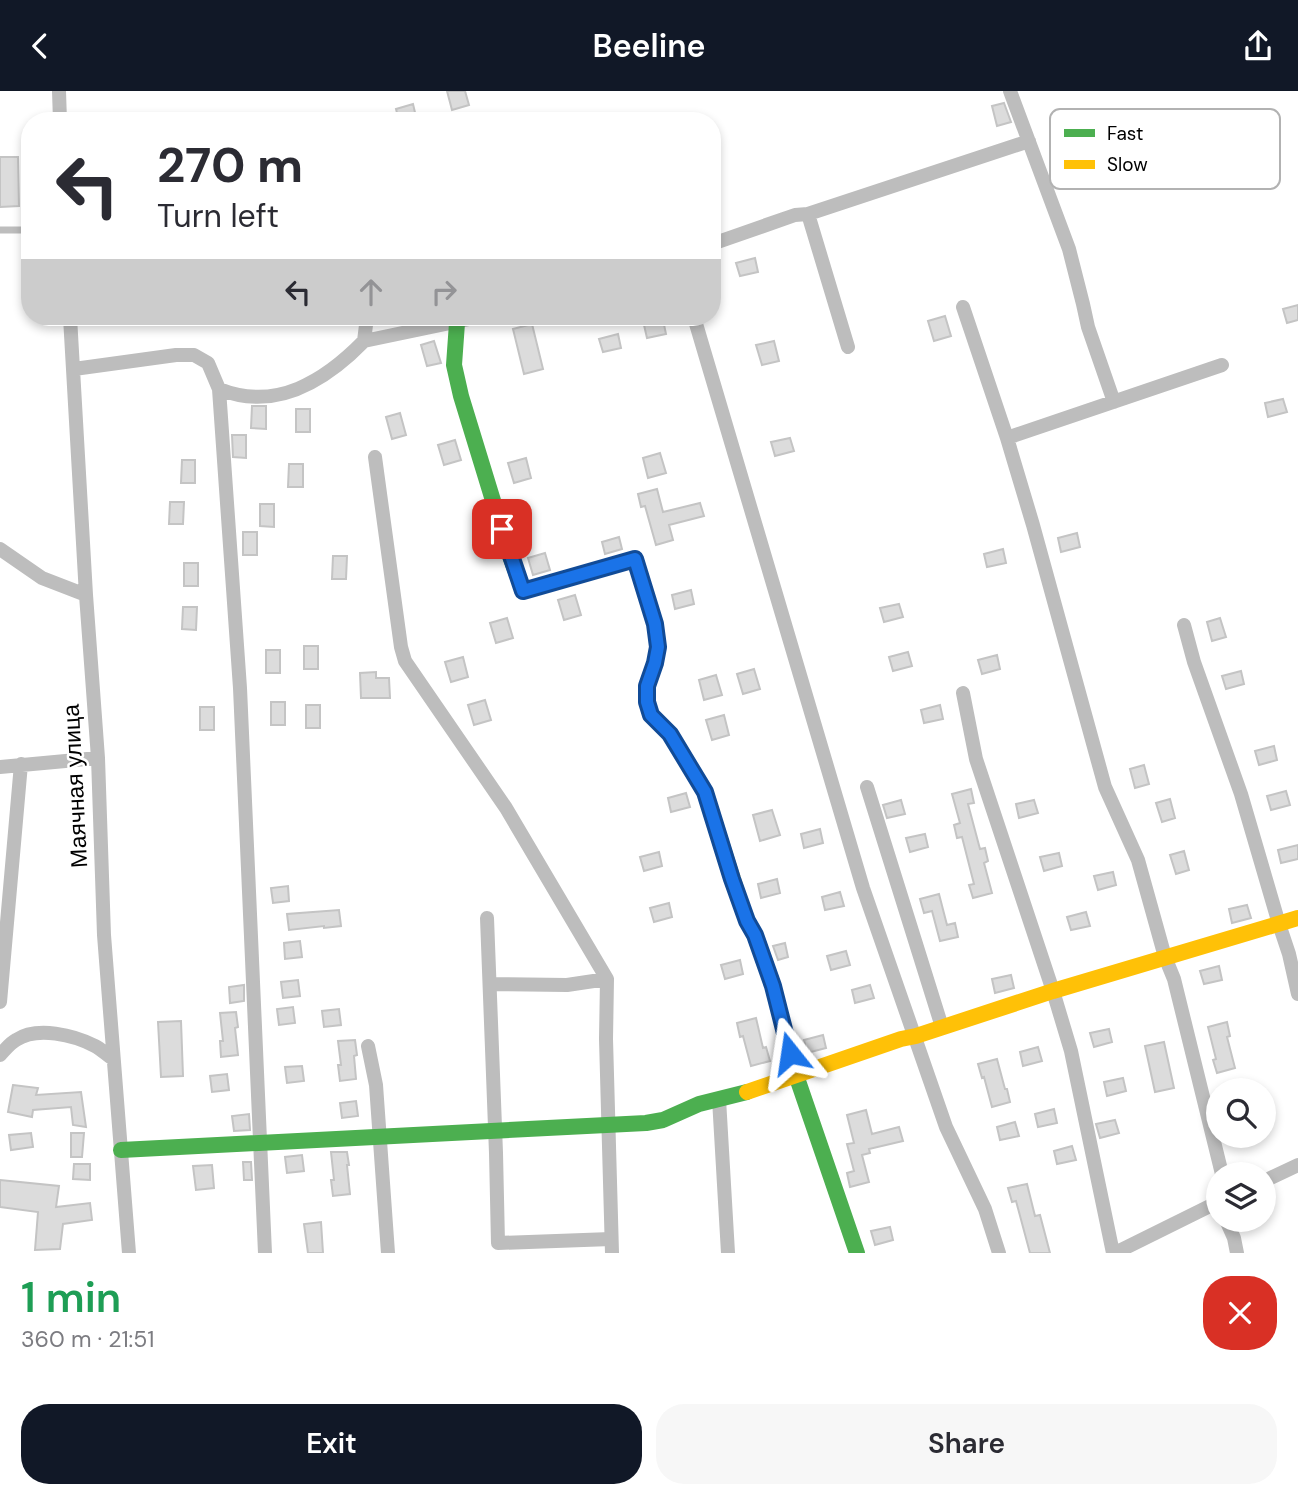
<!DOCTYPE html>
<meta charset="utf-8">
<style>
body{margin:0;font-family:"DM Sans",sans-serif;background:#f7f7f7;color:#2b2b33;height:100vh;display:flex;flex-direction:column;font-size:26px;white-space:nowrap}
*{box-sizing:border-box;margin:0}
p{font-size:23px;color:#7c7c81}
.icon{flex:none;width:38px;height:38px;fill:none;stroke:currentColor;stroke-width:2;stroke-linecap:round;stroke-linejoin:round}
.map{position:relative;height:1162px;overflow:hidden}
.drawer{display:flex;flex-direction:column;background:#fff;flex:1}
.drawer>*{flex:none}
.guide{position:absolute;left:21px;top:21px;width:700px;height:214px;border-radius:28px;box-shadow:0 4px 10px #0003;background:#fff;color:#2b2b33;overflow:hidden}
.fabs{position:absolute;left:1206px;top:987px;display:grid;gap:14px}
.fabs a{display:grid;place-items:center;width:70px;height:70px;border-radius:50%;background:#fff;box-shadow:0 4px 10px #0003;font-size:35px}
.pin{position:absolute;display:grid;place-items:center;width:60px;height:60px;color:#fff;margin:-30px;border-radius:14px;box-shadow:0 4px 10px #0006}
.me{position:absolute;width:77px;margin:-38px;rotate:345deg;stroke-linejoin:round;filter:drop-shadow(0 0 5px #0008)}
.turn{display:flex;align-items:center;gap:24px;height:147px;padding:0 21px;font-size:32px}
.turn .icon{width:91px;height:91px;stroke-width:2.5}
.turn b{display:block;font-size:49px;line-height:60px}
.lanes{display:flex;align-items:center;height:66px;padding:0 21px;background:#0003;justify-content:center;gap:35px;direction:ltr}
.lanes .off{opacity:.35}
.round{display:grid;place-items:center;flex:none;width:74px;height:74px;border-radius:28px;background:#f7f7f7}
.head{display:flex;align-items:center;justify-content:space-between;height:119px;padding:0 21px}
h1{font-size:42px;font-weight:600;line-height:52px;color:#1e9e55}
.button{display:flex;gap:14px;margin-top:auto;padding:14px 21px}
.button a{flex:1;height:80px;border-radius:28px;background:#111827;color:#fff;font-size:28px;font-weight:600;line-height:80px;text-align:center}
.button a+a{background:#f7f7f7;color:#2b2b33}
header{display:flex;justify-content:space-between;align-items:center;height:91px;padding:0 21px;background:#111827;color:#fff;font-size:32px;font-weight:600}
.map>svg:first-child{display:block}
.building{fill:#dcdcdc;stroke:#c4c4c4;stroke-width:2}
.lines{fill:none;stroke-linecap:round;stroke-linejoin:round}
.lane{stroke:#bdbdbd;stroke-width:7}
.street{stroke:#bdbdbd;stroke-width:14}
.fast{stroke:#4caf50;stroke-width:16}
.slow{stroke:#ffc107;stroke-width:16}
.route-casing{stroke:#114b97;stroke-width:18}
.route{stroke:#1a73e8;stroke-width:12}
.labels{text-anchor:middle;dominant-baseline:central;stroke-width:5;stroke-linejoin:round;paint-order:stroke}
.street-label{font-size:23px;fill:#000;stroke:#fff}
.key{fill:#fff;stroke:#b2b2b2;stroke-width:2}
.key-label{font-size:19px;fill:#000}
</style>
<header><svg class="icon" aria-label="back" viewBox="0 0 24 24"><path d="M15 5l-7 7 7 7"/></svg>Beeline<svg class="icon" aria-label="share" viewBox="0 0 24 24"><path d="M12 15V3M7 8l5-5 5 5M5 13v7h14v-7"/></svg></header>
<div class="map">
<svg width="1298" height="1162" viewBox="0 0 1298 1162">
<rect width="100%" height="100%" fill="#fff"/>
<path class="building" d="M447,0H465L469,14L452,19Z
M1004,12L1011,31L997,35L992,15Z
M413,13L417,30H399L396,18Z
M0,66H18L19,115L0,116Z
M755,167L758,181L740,185L736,172Z
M1298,214V229L1287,232L1283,218Z
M945,225L951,245L934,250L928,230Z
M663,229L666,243L647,247L644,234Z
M532,233L543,278L524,283L513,238Z
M618,243L621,257L603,261L599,248Z
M434,250L441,272L427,275L421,254Z
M774,250L779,270L762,274L756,254Z
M1283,308L1287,321L1268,326L1265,312Z
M252,315H266V338L251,337Z
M296,318H310V341H296Z
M400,322L406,344L392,348L386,326Z
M232,344H246V367L233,366Z
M790,347L794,360L775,365L771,351Z
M455,349L461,369L444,374L438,354Z
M660,362L666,382L648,387L643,367Z
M526,367L531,387L514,392L508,372Z
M182,369H195V392H181Z
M289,373H303V396H288Z
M657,398L663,421L700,412L704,425L669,434L673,449L656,454L645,415L641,416L638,403Z
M170,411H184L183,433H169Z
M260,413H274V436L260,435Z
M243,441H257V464H243Z
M1077,442L1080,456L1061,461L1058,447Z
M619,446L622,458L605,463L602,451Z
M1003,458L1006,472L987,476L984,463Z
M545,462L550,479L533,484L528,467Z
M333,465H347L346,488H332Z
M184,472H198V495H184Z
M691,499L694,513L675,518L672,504Z
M575,504L581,524L564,529L558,509Z
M899,513L903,526L884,531L880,517Z
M183,516H197L196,539L182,538Z
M507,527L513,547L496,552L490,532Z
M1220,527L1226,546L1212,550L1207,531Z
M304,555H318V578H304Z
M266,559H280V582H266Z
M908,561L912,575L893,580L889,566Z
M997,564L1000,578L982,583L978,569Z
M463,566L468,586L451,591L445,571Z
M754,578L760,598L743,603L737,583Z
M1241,580L1244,593L1226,598L1222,585Z
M376,581V587H389L390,607H361L360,582Z
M716,584L722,604L704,609L699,589Z
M485,609L491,629L474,634L468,614Z
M271,611H285V634H271Z
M306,614H320V637H306Z
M940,614L943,628L924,632L921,619Z
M200,616H214V639H200Z
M724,624L729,644L712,649L706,629Z
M1274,655L1277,669L1259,674L1255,660Z
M1144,674L1149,693L1135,697L1130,678Z
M971,698L974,712L968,713L980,758L985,757L988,770L984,772L992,802L973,807L969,794L974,793L962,746L957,747L954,734L960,732L952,703Z
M1286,700L1290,714L1271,719L1267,705Z
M686,702L690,716L671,721L668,707Z
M1170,708L1175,727L1162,731L1156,712Z
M901,709L905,723L887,727L883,714Z
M1034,709L1038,722L1019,727L1016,713Z
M772,719L780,744L760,750L753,724Z
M820,738L823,752L804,757L801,743Z
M925,743L928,756L910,761L906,747Z
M1298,754V768L1281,772L1278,759Z
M1184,760L1189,779L1176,783L1170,764Z
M659,761L662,775L644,780L640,766Z
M1059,762L1062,775L1044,780L1040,766Z
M1113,781L1116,794L1098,799L1094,785Z
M777,788L780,802L761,807L758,793Z
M288,795L289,810L273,812L271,797Z
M840,801L844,815L825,819L822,806Z
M939,803L947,834L955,832L958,846L940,850L932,820L924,822L920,808Z
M669,812L672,826L654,831L650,817Z
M1247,814L1251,827L1232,832L1229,818Z
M339,819L341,835L324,837V835L289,839L287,823Z
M1086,821L1090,835L1071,839L1067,826Z
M300,850L302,866L285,868L284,852Z
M785,852L788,866L778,869L773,855Z
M846,860L850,874L831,879L827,865Z
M740,869L743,883L725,888L721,874Z
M1219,875L1222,889L1204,893L1200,880Z
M1011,884L1014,897L995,902L992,888Z
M298,889L300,905L283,907L281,891Z
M244,894V910L230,912L229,896Z
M870,894L874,907L855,912L852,899Z
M293,916L295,932L279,934L277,918Z
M339,918L341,934L324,936L322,920Z
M236,921L238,936L235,937L238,964L221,966L220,950H223L220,922Z
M756,927L763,957L766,956L770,970L751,975L743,945L740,946L737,932Z
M181,930L183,985L161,986L158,931Z
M1227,931L1230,945L1227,946L1235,977L1217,982L1213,969L1216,968L1208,936Z
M1109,938L1112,951L1094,956L1090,942Z
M823,944L826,957L807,962L804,949Z
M355,949L357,964L354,965L356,988L340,990L338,974H341L338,950Z
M1164,951L1174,997L1155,1001L1145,955Z
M1038,956L1042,970L1023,975L1020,961Z
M997,968L1005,998H1007L1010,1011L992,1016L984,986L982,987L978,973Z
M302,975L304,990L287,992L285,976Z
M227,983L229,999L212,1001L210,985Z
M1123,987L1126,1000L1107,1005L1104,991Z
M13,994L38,997L36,1004L81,1001L86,1036L73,1034L71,1016L33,1019L32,1026L8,1021Z
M356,1010L358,1025L342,1027L340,1012Z
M1054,1018L1057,1032L1038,1036L1035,1023Z
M866,1019L872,1043L899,1036L903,1050L869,1058L870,1062L862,1064L869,1091L850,1096L847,1082L854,1080L847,1053L854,1052L847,1024Z
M249,1023L250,1039L234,1040L232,1025Z
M1115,1029L1119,1042L1100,1047L1096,1033Z
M1015,1031L1019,1045L1000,1049L997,1036Z
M31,1042L33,1056L11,1059L9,1044Z
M71,1042H84L82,1066H71Z
M1072,1055L1076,1069L1057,1073L1054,1060Z
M331,1061H347L349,1074H347L350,1103L333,1105L331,1089H334Z
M302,1064L304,1080L287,1082L285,1066Z
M243,1071H251L252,1089H244Z
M74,1073H90V1089L73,1088Z
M212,1074L214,1097L196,1099L193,1075Z
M0,1089L59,1095L56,1116L90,1112L92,1129L63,1133L60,1158L35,1159L38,1121L0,1116Z
M1027,1093L1035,1125L1040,1124L1050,1162H1030L1016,1110L1012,1111L1008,1097Z
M321,1131L323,1162H308L304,1133Z
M890,1136L893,1149L875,1154L871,1140Z"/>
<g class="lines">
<path class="lane" d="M0,139H30"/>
<path class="street" d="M59,0L60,30
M1010,0L1069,158L1083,213L1088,236L1114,311
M808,123L848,256
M712,153L795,124L808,123L1029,50
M963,216L1007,347L1033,434L1105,696L1138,769L1165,866L1174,888L1222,1083
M70,226L86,504L98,667L104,844L129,1162
M694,226L863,797L946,1036L985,1118L999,1162
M364,250L367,226
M74,278L176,264H194L208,272L219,298L240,597L265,1162
M219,298C276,321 325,290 364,250L479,226
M1007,347L1222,274
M375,366L401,556L405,570L506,717L607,888L606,948L612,1162
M0,458L42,487L86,504
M1184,534L1194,571L1241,703L1279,833L1289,863L1298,903
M963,602L976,668L1053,900L1071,960L1113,1162
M0,676L98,667
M867,696L942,936
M487,827L496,1062L498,1152L611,1148
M491,893L567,894L607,888
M0,911L21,673
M368,955L376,994L388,1162
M0,964C5,959 10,952 16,949C37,935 74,944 95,955C101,958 107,964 113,968
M719,1008L728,1162
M1264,1090L1298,1074
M1226,1129L1234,1147L1237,1162
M1115,1162L1218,1111"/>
<path class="fast" d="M457,232L454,274L461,305L510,465L523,500L635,468L655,533L657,545
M738,804L747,830L755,844L773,895L796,984L857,1162
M121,1059L646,1032L663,1029L699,1013L747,1001"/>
<path class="slow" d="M657,545L658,557L655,572L647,595V611L651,624L670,643L705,701L738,804
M747,1001L901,948L916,945L1053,900L1298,827"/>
</g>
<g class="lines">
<g class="route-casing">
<path id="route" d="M502,438L523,500L635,468L655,533L658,556L655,572L647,595V611L651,624L670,643L705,701L732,788L747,830L755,844L773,895L790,962"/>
</g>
<use href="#route" class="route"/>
</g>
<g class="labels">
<g class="street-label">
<text transform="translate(75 695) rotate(-93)">Маячная улица</text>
</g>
</g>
<rect x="1050" y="18" width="230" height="80" rx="10" class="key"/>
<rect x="1064" y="38" width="31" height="8" fill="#4caf50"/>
<rect x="1064" y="69" width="31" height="9" fill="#ffc107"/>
<g class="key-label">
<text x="1107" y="49">Fast</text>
<text x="1107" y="80">Slow</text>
</g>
</svg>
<div class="fabs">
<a><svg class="icon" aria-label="search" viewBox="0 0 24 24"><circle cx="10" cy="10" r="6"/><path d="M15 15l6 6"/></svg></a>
<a><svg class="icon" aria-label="layers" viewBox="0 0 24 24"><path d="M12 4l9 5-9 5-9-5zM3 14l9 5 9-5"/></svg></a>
</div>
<div class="pin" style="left:502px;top:438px;background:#d93025"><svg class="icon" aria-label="arrive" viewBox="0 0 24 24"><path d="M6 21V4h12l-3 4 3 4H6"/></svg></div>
<svg class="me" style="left:790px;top:962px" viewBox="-20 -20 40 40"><path d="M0-17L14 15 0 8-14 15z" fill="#1a73e8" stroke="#fff" stroke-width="4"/></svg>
<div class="guide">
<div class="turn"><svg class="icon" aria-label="left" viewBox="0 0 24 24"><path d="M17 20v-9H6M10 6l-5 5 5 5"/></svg><div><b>270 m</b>Turn left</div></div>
<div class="lanes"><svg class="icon" aria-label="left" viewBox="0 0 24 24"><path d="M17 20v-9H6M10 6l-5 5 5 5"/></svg><svg class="icon off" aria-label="ahead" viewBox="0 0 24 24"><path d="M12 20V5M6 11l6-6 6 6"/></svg><svg class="icon off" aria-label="right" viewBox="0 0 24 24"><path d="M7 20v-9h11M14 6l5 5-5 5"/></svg></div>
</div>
</div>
<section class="drawer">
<div class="head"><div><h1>1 min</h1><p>360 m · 21:51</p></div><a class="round" style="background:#d93025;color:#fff"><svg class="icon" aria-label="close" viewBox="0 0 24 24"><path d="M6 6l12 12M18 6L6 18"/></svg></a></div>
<div class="button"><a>Exit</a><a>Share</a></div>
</section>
